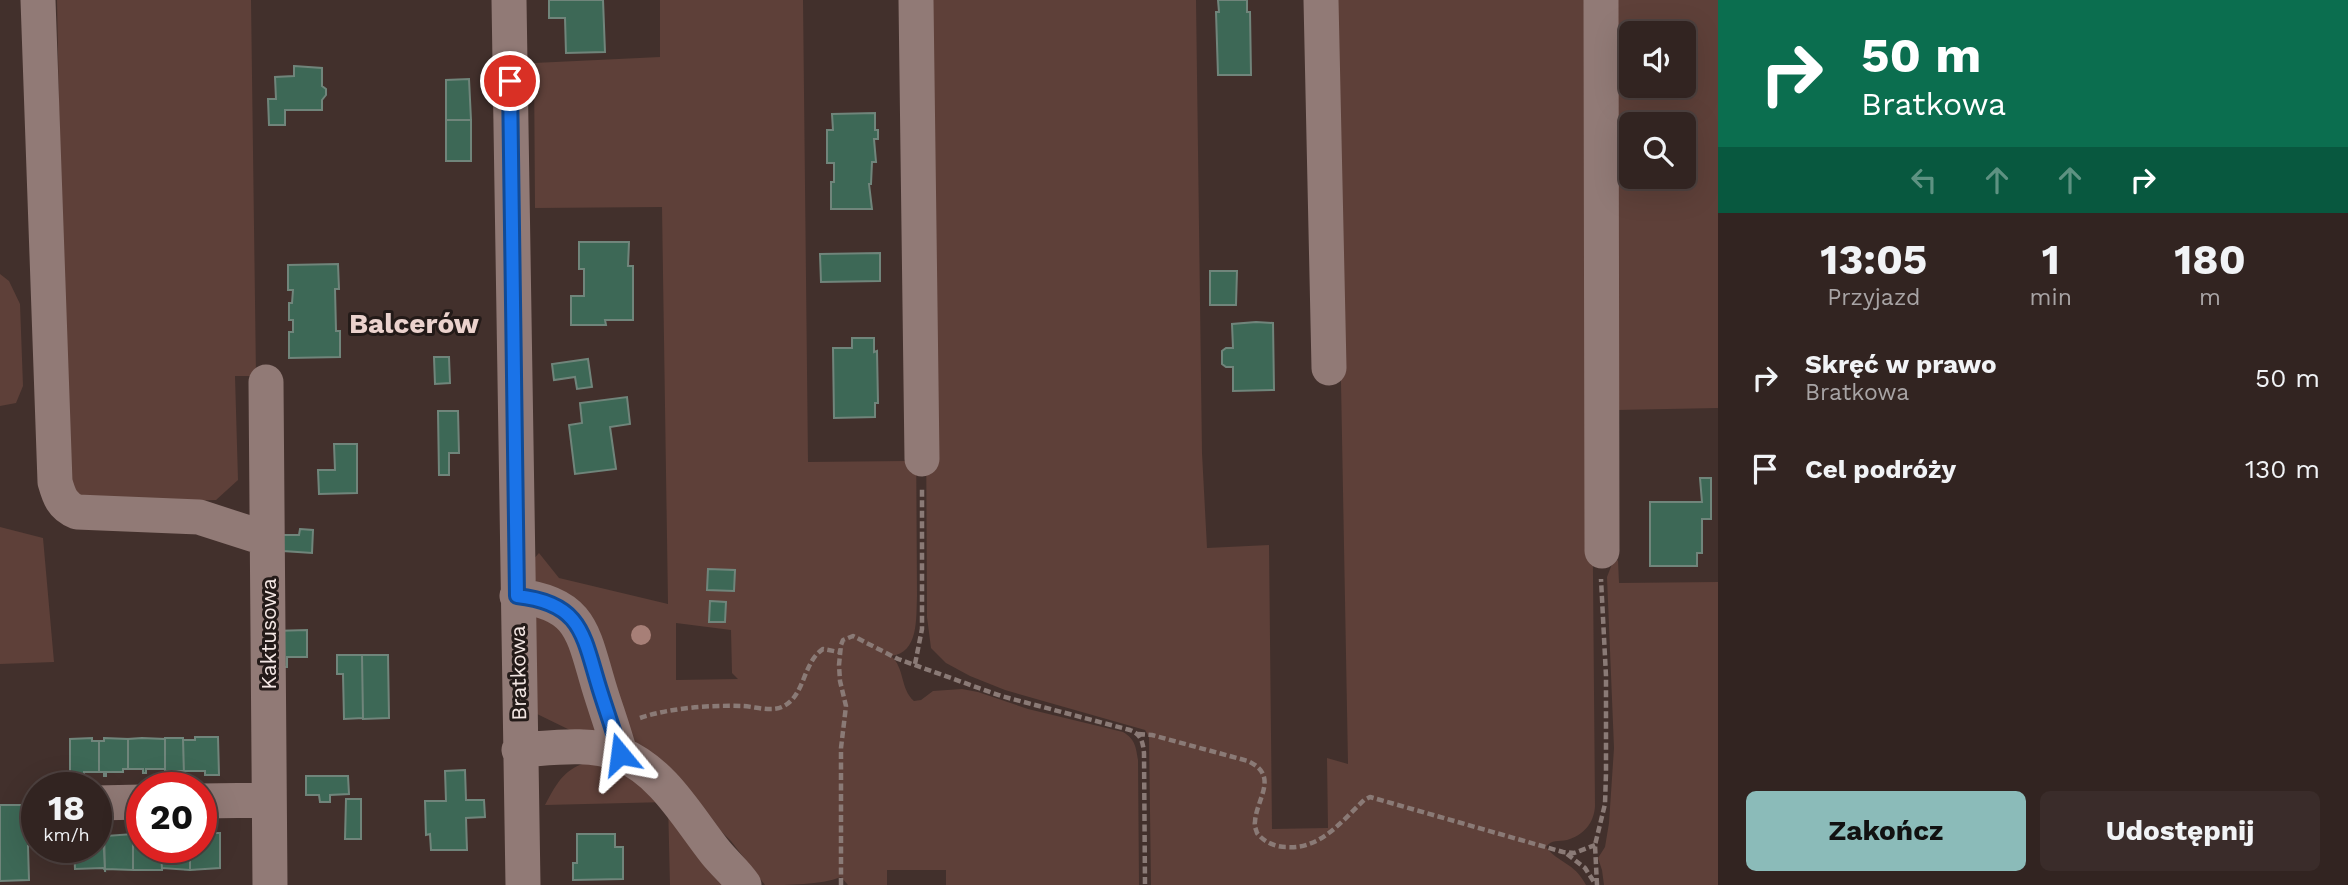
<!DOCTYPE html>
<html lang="pl">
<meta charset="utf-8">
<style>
body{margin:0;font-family:"Work Sans",sans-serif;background:#3a2c2a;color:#f1f3f6;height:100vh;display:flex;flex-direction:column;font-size:26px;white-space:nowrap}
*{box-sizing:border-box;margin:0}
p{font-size:23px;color:#a8a4a5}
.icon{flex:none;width:38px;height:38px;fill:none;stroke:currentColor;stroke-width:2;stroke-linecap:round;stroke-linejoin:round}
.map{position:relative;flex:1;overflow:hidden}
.drawer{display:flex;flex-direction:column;background:#322421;width:630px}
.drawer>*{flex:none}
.hud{background:#0b6e4f;color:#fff;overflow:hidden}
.buttons{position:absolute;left:1619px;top:21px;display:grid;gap:14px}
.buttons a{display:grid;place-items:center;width:77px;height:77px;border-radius:10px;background:#322421;box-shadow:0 7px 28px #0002,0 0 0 2px #4d413f;font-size:35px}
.speed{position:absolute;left:21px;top:772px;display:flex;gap:14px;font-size:35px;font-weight:700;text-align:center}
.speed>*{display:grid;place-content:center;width:91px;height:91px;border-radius:50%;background:#322421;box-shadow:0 7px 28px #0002,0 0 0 2px #4d413f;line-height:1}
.speed small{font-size:18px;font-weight:400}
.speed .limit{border:10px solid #d22;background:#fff;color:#111}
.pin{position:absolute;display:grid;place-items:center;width:60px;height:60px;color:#fff;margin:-30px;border:4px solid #fff;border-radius:50%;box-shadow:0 2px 7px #0007}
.me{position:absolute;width:77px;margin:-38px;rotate:344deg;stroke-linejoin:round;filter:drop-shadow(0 0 5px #0008)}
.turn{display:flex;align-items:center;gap:24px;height:147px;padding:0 28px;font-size:32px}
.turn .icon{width:91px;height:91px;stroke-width:2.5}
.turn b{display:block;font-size:49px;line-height:60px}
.lanes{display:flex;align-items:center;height:66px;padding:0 28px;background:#0003;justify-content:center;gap:35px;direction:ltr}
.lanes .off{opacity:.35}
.eta{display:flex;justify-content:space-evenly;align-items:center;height:119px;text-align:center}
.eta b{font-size:42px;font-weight:700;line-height:49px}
.action{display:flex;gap:14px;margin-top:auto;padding:14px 28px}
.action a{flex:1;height:80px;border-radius:10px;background:#8bbbb9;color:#111;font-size:28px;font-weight:700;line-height:80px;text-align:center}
.action a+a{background:#3a2c2a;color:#f1f3f6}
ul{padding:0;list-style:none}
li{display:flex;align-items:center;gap:21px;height:91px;padding:0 28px}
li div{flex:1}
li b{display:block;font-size:26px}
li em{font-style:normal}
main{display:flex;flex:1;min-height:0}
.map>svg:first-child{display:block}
.green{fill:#5e4039;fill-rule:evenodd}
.building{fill:#3d6856;stroke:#70857b;stroke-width:2}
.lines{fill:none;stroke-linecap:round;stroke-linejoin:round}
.path{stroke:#8a7a76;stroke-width:4.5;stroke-dasharray:7 3.5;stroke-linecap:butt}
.minor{stroke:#917a76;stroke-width:35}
.tree{fill:#a77f77}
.route-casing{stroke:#114b97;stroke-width:18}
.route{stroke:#1a73e8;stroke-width:12}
.labels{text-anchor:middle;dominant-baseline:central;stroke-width:6;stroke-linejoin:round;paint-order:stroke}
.street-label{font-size:21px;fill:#f4e7e4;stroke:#231a18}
.district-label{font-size:28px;font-weight:bold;fill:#ebd2cd;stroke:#231a18}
</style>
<main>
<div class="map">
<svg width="1718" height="885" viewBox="0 0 1718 885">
<rect width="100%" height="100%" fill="#42302c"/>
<path class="green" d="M57,0H251L256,376H235L238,480L216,500L87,504L66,482Z
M660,0H803L808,462L907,461L916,428L917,596C916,618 919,653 891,656C905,668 900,689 914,701L921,700L933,691L962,689L978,692L1028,709L1123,732C1135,739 1136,747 1138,760L1139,885H946V870H887V885H848L841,877C820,885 789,885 765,885L731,841L678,789L628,745L538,589L530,563L539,553L559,578L668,604L662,207L535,208L534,63L660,57ZM676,623L731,630L732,673L738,679L676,680Z
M924,0H1196L1202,453L1207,548L1269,545L1272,829L1328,828L1327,758L1348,764L1334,0H1588L1595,806C1594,823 1584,835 1567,840C1558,842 1552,839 1546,847C1558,863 1574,862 1586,885H1151L1149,737L1145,730L1005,690L970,676L946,663L931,648L927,617Z
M1614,0H1718V408L1617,410ZM1631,33H1684V86H1631ZM1631,124H1684V177H1631Z
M0,274L9,281L20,304L23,386L16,403L0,406Z
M0,527L43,538L54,662L0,664Z
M1618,560L1619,583L1718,582V885H1604L1602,870L1598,858L1605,847L1609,823L1614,748L1607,577L1612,564Z
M538,605L569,624L613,743L574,732L535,713L528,617Z
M605,759C663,775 697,841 735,885H670L668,802L545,805C561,775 568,764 605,759Z"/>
<path class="building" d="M549,0H603L605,52L566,53L565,18H549Z
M1218,0H1247V12H1250L1251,75H1218L1216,12H1219Z
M294,66L322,68V86L326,89V95L322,100V110H285V125H269L268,99H276L275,77L294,76Z
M469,79L471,120H446V80Z
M875,113V130H878V139H874L876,162H872L871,184H869L872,209H831V182H834V163H827V130H833L832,114Z
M446,120H471V161H446Z
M579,242H629L628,266H633V320H605L606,325H571V296H584V269H579Z
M880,253V281L821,282L820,254Z
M338,264L339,289H335L336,331H340V357L289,358V332H293V320H289V303H292L293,290H288V265Z
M1210,271H1237L1236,305H1210Z
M1256,322L1273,323L1274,390L1233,391V367H1226L1222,364V351L1226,348H1233L1232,324Z
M852,338H874V352L877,351L878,403H875V417L834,418L833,348H852Z
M434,357H449L450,383L435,384Z
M588,359L592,387L577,389L575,377L554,380L552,364Z
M627,397L630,424L610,427L616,469L575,474L569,425L582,423L580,403Z
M438,411H458L459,453H449V475H439Z
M334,444H357V493L319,494L318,470H335Z
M1700,478H1711V519H1702V553H1697V566H1650V502H1702Z
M300,529L313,530L312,553L283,551V535H299Z
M708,569L735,570L734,591L707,590Z
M710,601L726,602L725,622H709Z
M307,630V657H287V667H273V631Z
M337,655H362L363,718L344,719L343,674H337Z
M362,655H388L389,718L363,719Z
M195,737H218L219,775H205V771H185L184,775L183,740H195Z
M92,738V741H99V772H84V776H70V739Z
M104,738L128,739V769H123V772H106V776H104V772H99V741H104Z
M142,738L165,739V769H146V773H143V769H128V739Z
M165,738H183L184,775L182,771H165Z
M465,770L466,800H484L485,817L466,818L467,850H431L430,834L426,835L425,801H446L445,771Z
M306,776H348L349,794L330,795V802H320L319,795H306Z
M346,799H361V839H345Z
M0,805H37V846H28L29,880L0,881Z
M103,833L105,870L103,868L75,869L74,847H96V836H103Z
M104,833L106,836L133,834V870L106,869L105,870Z
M205,833H220V868L190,870V847H201V835Z
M133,834L142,835V847H161L162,870H133Z
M577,834H615V847H623V879L573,880V863H577Z
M161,847H190V870L162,868V870Z"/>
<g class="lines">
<path class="path" d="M915,664L922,629V488
M640,718C669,708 710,705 741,706C754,706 772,713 784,706C805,695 803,662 823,649L839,652
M1138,734L1152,735L1248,761C1280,776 1256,799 1255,822C1254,826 1256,829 1257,833C1264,842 1275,847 1286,847C1320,850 1342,821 1364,800L1370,797L1563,852L1574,853L1595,845
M1567,854L1585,868L1596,885
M841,885V748L846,706L840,681L839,665L841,645L843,640L853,636L898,659L1001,696L1130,730C1141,734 1143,742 1144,753L1145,885
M1597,885L1595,845L1605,804L1606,773V676L1601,579"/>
<path class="minor" d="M38,0L55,482C59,496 62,506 77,512L199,517L267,539
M509,0L523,885
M916,0L922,459
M1321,0L1329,368
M1601,0L1602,551
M266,382L270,885
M517,596C582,603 583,634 599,687C606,710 614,731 620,754
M519,750C552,748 589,742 620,754C664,772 688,818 716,853C725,864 736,873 744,885
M201,801L269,800
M96,803L142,802"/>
</g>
<circle class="tree" cx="641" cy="635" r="10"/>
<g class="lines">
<g class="route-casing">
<path id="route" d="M510,81L517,596C582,603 583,635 599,687C606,710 614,731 620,754"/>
</g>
<use href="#route" class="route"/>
</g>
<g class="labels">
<g class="street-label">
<text transform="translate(268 634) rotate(-90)">Kaktusowa</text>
<text transform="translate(518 673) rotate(-91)">Bratkowa</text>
</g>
<g class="district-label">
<text x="414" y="323">Balcerów</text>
</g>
</g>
</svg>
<div class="buttons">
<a><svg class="icon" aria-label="sound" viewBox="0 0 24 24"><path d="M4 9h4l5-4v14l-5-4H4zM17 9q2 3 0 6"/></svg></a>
<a><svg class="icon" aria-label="search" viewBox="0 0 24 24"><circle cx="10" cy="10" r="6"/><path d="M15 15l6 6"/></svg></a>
</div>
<div class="speed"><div>18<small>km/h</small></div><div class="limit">20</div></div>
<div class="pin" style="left:510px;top:81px;background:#d93025"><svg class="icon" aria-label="arrive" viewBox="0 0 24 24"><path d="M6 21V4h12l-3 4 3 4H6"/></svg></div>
<svg class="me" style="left:620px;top:754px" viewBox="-20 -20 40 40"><path d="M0-17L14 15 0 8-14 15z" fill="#1a73e8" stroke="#fff" stroke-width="4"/></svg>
</div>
<section class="drawer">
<div class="hud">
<div class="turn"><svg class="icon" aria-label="right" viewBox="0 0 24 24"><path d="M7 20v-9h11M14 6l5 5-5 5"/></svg><div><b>50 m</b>Bratkowa</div></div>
<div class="lanes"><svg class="icon off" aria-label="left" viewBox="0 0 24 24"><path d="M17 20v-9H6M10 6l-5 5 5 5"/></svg><svg class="icon off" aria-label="ahead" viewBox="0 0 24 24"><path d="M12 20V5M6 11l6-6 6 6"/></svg><svg class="icon off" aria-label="ahead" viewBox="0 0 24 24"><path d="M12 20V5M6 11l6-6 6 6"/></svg><svg class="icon" aria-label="right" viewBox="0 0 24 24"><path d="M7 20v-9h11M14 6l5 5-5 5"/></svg></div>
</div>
<div class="eta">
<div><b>13:05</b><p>Przyjazd</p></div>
<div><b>1</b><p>min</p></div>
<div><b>180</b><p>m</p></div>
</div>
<ul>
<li><svg class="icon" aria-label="right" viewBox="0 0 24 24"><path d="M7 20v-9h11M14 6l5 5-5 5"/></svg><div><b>Skręć w prawo</b><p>Bratkowa</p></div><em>50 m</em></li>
<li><svg class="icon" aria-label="arrive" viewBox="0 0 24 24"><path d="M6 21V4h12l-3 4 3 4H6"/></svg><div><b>Cel podróży</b></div><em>130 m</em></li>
</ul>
<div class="action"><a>Zakończ</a><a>Udostępnij</a></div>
</section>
</main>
